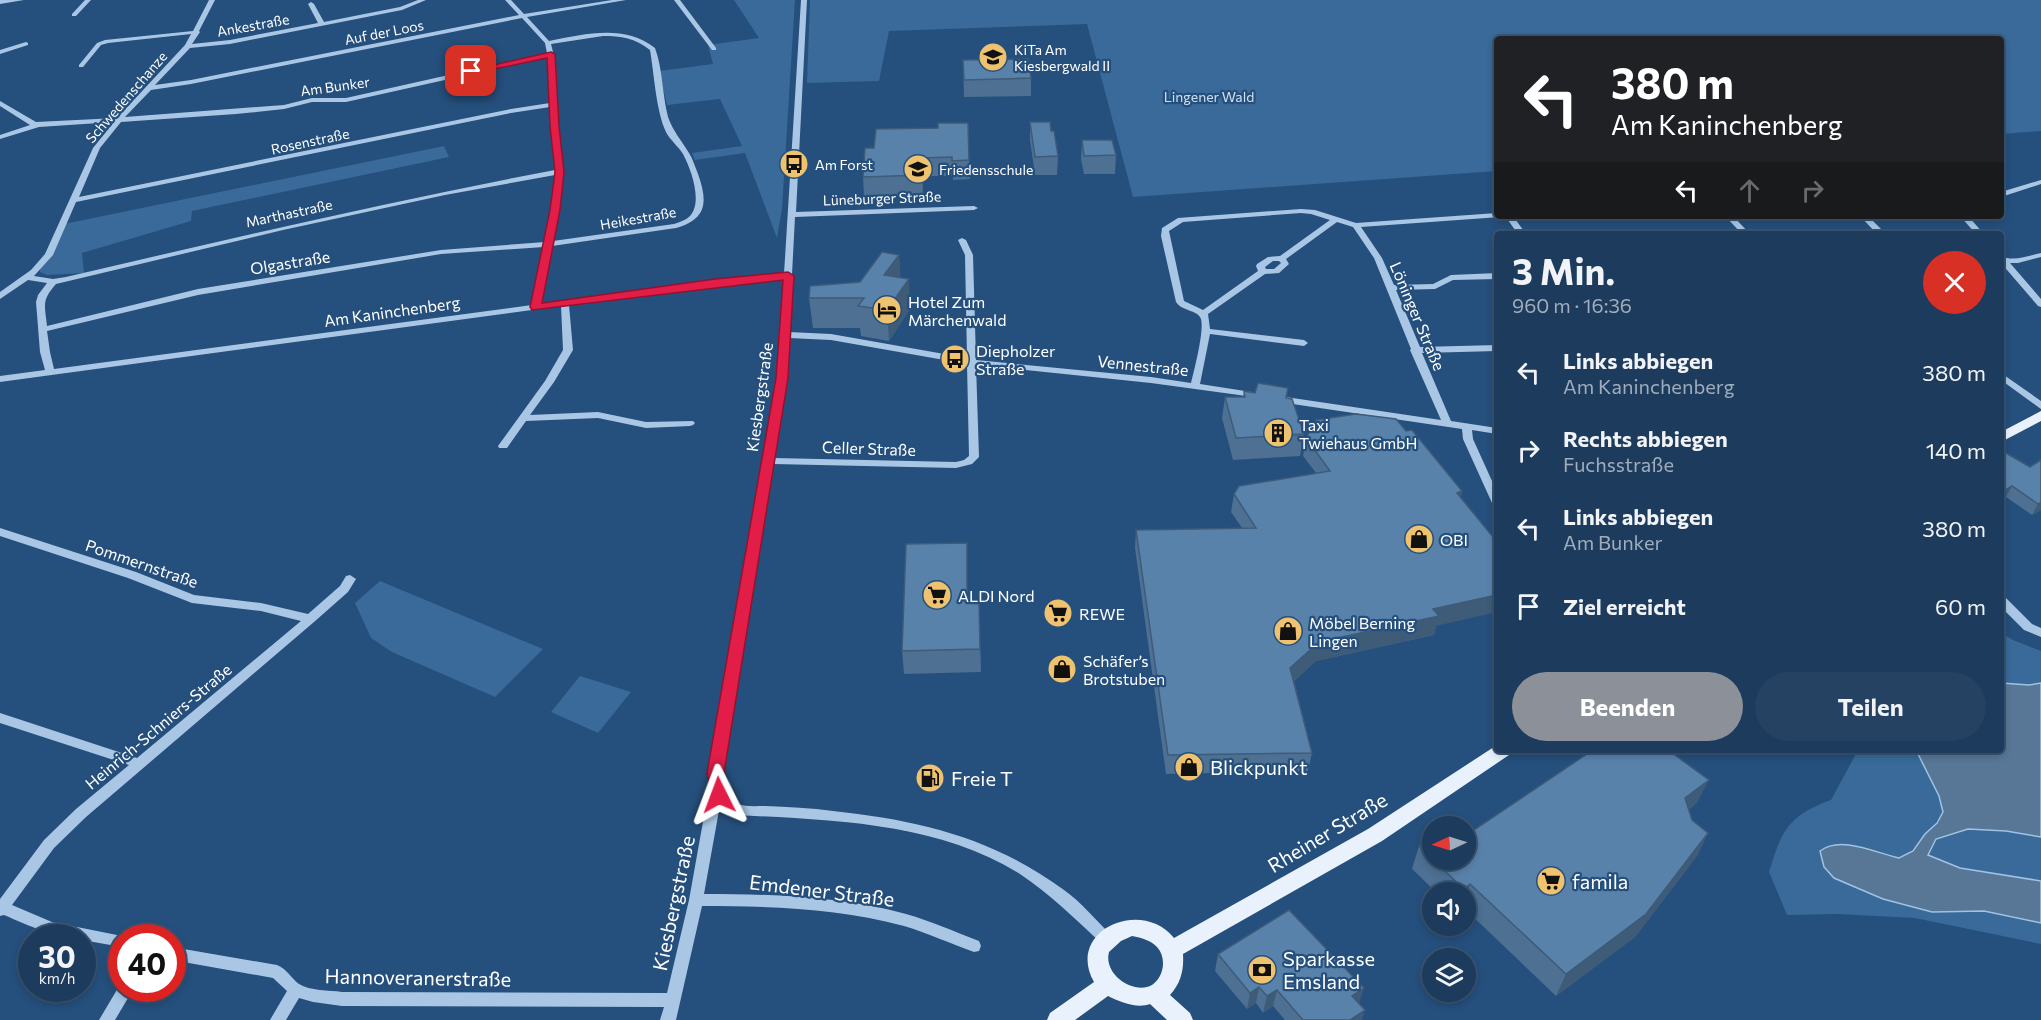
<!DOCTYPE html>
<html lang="de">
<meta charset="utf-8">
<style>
body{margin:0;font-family:Commissioner,sans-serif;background:#254263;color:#f1f3f6;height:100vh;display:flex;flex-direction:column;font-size:22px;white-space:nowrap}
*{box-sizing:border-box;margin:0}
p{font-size:20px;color:#a0adbc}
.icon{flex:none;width:33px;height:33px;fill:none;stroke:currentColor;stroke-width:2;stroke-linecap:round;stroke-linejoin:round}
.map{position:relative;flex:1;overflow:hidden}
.drawer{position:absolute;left:1494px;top:231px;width:510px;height:522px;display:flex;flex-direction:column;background:#1c3b5d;border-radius:6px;box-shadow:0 3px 9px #0003,0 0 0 2px #3a5572}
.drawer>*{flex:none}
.top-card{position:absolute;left:1494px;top:36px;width:510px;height:183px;border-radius:6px;box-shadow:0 3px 9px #0003,0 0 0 2px #3a5572;background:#202124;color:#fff;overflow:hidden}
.needle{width:39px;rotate:266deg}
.tools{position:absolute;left:1422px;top:816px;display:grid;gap:12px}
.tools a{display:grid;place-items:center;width:54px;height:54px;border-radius:50%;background:#1c3b5d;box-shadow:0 3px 9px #0003,0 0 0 2px #3a5572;font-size:30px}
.speed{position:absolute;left:18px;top:924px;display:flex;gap:12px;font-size:30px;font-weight:700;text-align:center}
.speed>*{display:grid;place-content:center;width:78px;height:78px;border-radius:50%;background:#1c3b5d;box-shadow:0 3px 9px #0003,0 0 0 2px #3a5572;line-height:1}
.speed small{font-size:15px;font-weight:400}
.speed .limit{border:9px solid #d22;background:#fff;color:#111}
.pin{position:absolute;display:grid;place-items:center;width:51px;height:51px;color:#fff;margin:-26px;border-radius:12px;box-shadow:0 3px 9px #0006}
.me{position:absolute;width:66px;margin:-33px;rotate:357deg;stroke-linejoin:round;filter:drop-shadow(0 0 4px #0008)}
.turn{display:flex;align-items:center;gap:21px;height:126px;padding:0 18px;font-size:27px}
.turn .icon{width:78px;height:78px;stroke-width:2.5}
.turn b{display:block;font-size:42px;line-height:51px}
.lanes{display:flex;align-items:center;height:57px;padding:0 18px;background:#0003;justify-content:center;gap:30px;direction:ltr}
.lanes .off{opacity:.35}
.round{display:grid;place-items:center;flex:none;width:63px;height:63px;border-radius:32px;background:#254263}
.head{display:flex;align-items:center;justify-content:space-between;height:102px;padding:0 18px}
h1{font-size:36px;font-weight:700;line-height:45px}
.action{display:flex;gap:12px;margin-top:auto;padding:12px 18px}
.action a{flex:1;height:69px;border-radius:36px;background:#8c9099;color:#fff;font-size:24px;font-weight:700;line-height:69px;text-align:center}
.action a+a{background:#254263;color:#f1f3f6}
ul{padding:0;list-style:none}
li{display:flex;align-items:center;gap:18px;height:78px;padding:0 18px}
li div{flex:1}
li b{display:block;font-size:22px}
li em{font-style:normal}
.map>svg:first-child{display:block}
.green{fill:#396a99}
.water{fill:#587696;stroke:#9ec3e5;stroke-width:1.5}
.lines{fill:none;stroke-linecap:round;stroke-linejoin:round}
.minor{fill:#a9c7e5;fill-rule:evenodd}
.major{fill:#e9f2fc;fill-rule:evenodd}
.wall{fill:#4d7093}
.shaded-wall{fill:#3e5b78}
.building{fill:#5982ab;stroke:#3e5b78;stroke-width:1.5}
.route{fill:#e11d48;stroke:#92132f;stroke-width:1.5}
.labels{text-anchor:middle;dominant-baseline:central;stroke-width:4.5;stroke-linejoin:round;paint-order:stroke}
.far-street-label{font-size:14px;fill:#fff;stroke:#254f7c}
.far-poi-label{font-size:14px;fill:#fff;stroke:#254f7c;text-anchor:start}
.far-park-label{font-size:14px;fill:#cce0f4;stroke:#254f7c}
.street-label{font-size:16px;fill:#fff;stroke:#254f7c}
.poi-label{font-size:16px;fill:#fff;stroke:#254f7c;text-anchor:start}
.near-poi-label{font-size:20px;fill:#fff;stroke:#254f7c;text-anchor:start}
.near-street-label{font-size:20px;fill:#fff;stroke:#254f7c}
</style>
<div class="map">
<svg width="2041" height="1020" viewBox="0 0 2041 1020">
<rect width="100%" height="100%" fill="#254f7c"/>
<path class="green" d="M734,0H795L782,209L777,238L745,153L695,160L692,153L742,146L720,99L667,105L659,71L713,64L708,45L759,38Z
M810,0H2041V131L2001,134V39H1497V171L1133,197L1087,24L889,31L879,81L807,83Z
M444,146L449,157L192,211L191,221L82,253L84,273L47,275L40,272V266L59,241L64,224Z
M380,581L543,649L495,697L392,652L371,638L355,603Z
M2001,633L2013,640L2041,651V683L2029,685L2001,683Z
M580,676L631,692L598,733L551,712Z
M1858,750H1919L1918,754L1939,796L1943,812C1937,822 1911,857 1899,858C1894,858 1890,855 1885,855C1876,856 1845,873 1834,878L1883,899L1932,912L1984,911L2041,923V944L1915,918L1838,914L1787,915L1769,872C1781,831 1789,815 1831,800Z
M1967,829L2006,831L2041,837V881L1960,868L1928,856L1936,839Z"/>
<path class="water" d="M2001,683L2029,685L2041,683V837L2006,831L1968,829L1936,839L1928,855L1960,868L2041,881V923L1984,911L1932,912L1883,899L1834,878L1824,867L1820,851C1841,835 1876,853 1899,858L1913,851L1925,834L1937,823L1943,812L1939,796L1918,754L1919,750H2001Z"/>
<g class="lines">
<path class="minor" d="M0,0H24L0,4Z
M85,0H91L76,16H72V14Z
M209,0H215L199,31L200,32L192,44L230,40L318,23L308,4L311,2L314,4L324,22L400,7L418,0H426L402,10L230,44L190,48L155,85L191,80L519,15L505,0H511L524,14L612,0H626L527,17L549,41C586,34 624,24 655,48C663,70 662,94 668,117C673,131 681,140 689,153C693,159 695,167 698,174C708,202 707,219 676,228L552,246L541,304L715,280L784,274L801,0H807L796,212L974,206L978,208L974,210L795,217L789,332L831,334L967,358L965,255L958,240L962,238L966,240L973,255L976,360L1151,377L1191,383C1194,371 1206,325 1200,317C1196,310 1182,311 1176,302L1161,236L1162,228L1178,218L1301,209L1315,210L1356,223L1497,213V216L1500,217L1361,227L1382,258L1394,285L1433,284L1451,275L1497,273V279L1453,280L1435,289L1396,290L1420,347L1497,345V351L1422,353L1451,421L1497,428V434L1472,430L1473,439L1497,492V506L1492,503L1463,439L1462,429L1279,402L1274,399L1279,396L1441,420L1410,350L1411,349L1374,258L1353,227L1337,222L1286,259L1289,264L1279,273L1265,274L1208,314L1210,329L1304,340L1308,343L1304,346L1210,334L1200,384L1258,393L1263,396L1261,398L1151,383L976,365L979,457L972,464L956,468L773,464L722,773C723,784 725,799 738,804C745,807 757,806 765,806C788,807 811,808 833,811C918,820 994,838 1064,890C1081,902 1095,919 1110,934L1112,938L1110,942L1105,944L1100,942C1074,918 1050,894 1020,874C937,822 831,820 736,815L726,810L720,805L704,894C771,894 841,896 906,914C931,921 955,932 979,941L981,946L979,951L974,952C951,944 928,933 904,926C839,908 769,906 702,906L676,1020H660L664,1007L342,1006L313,1002L299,998L286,1020H270L287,991L273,978L172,960V947L277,965C287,969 291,978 299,984C310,991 329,990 342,992L667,993L689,900L706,805L713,793L710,773L777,378L784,279L715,286L569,305L573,350L554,382L530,415L598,412L646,422L693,421L695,423L693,425L690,426L646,428L598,418L526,421L507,448H499L498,446L545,381L563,350L561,306L0,382V376L45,370L40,352L36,302L38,295L47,283L28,280L0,299V292L31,270L45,254L93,148L114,122L39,127L0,139V135L30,125L0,106V101L36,122L117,118L185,45L191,34L108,43L101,45L83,67H79V65L97,43L105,40L193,31ZM522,18L545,43L547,53L346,98H312L284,105L125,117L151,90L191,84ZM603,36C621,36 635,38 650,50C654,73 656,111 666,132C670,140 678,146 683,154C691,169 703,202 690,216C686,220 680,222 674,224L553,241L559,210L563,172L558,126L555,60L551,44ZM548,57L550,103L511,109L79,197L100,148L121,122L236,114L284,109L312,102H346ZM550,107L555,170C391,201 229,239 66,277L53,279L34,276L53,255L76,202L511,113ZM555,175L551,210L545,242L441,250L198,289L47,326C45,305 41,301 56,284L283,230L445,195ZM1301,213L1311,214L1330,220L1280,256L1268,257L1257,264L1256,266L1258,271L1203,310L1184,301L1169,231L1183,222ZM544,247L532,305L54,369L50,352L47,331L198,295L441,254ZM1273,261H1279L1281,263L1274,269H1266L1265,267ZM789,338L831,340L967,364L969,456L964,460L956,462L774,458L787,378Z
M674,0H680L716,48V50H712Z
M26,42L28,43V45L0,54V50Z
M2041,180V184L2001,197V192Z
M1505,216H1513L1526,234H1518Z
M1725,216H1733L1750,234H1742Z
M1860,216H1868L1886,234H1877Z
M1960,216H1968L1984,234H1976Z
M2041,253V257L2018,263H2010L2041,299V307L2038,306L2001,263V256C2013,262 2028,256 2041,253Z
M2001,373L2041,401V409L2001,380Z
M0,528L136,572L194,595L261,603L308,614L340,586L346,576L350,575L356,579L348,592L314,622L86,817L54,848L12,905L52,922L127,937L122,938V947L82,940V938C54,938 30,926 4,915L0,916V899L44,840L76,809L129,765L0,723V713L137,758L301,621L261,611L192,603L128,578L0,536Z
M2001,596L2005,597L2032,624L2041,628V637L2024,630L2001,607Z
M121,983L122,988H133L131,993L115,1020H99Z"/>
<path class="major" d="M2041,411V421L2001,442V432Z
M1497,745V750H1512L1509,755L1382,841L1183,954C1184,970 1181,983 1170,995L1190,1013L1193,1020H1167L1150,1004C1137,1009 1120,1002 1108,996L1075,1020H1047L1050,1013L1094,982C1065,931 1141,897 1174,938L1368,829ZM1132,936C1142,938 1150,940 1157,947C1167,958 1164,977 1152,985C1134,995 1103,975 1109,952L1121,941Z"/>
</g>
<path class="wall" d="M963,60L1031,78V96L964,97Z
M1030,122L1051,131L1058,156L1057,175H1035L1030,140Z
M876,129L969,160L970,179L953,180V176H923V194L864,196L863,177L874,148Z
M1082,140L1116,155L1115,174H1084L1081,159Z
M899,255L900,278L910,309L889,341L861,336L860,328H813L809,298L860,282Z
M1244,391L1286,398L1304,434L1300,456L1233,460L1222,418L1225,397H1243Z
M1406,431L1462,491L1434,635L1316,661L1294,681L1312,753L1308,771L1166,774L1135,548L1136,530L1242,528L1231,512L1234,494L1316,473L1303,456L1306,438Z
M2001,456L2030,467L2041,460V510L2032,515L2006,497L2001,500Z
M979,600L981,672L904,674L902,651L968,601Z
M1697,803L1689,809L1692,820L1708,833L1697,856L1635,937L1556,996L1466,910V892H1436L1412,869L1419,846L1471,832Z
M1218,954L1359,1004L1362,1020H1285L1273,1006L1263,1013L1256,1003L1247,1009L1215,971Z"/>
<path class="shaded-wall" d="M922,158L923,176V194L922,175Z
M899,255L901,284L884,275Z
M909,279L910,309L889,341L887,310Z
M2012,486L2006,497L2001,500V493Z
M1462,491L1458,510L1457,493Z
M2041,502V510L2032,515L2038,504Z
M1497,595V612L1436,626L1434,635L1316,661L1287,687L1290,668L1319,642L1433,609Z
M1709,780L1697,803L1674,820L1685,798Z
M1708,833L1697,856L1635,937L1556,996L1566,974Z
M1470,884L1466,898V892H1463L1464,889Z
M1259,987L1256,1003L1247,1009L1250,993Z
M1364,988L1359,1004L1352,996Z
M1277,990L1273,1006L1263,1013L1267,996Z
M1365,1010L1362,1020H1350Z"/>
<path class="building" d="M1028,59L1031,78L964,80L963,60Z
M1030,122H1050L1051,131H1054L1058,156L1035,157Z
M938,123H968L969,160L952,161V157L922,158V175L863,177L865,148H874L876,129L938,128Z
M1082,140H1112L1116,155L1084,156Z
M882,252L899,255L884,275L909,279L887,310L858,306L864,298H809L810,286L860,282Z
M1258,383L1288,388L1286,398L1292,399L1304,434L1236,438L1225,397H1245L1244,391L1255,393Z
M1356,414L1396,419L1406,431L1412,430L1462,491L1457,493L1497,542V595L1433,609L1439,616L1319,642L1290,668L1312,753L1168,755L1136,530L1256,528L1234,494L1239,486L1330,471L1306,438L1316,420Z
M2006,453L2030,467L2041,460V502L2038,504L2012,486L2001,493V456Z
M967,543V601L979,600L980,649L902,651L906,544Z
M1593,750H1668L1709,780L1685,798L1692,820L1708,833L1646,914L1566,974L1470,884L1464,889L1433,860H1466V827L1471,832Z
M1459,821L1465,826H1450Z
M1432,837V859L1419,846Z
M1289,910L1364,988L1352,996L1365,1010L1350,1020H1303L1277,990L1267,996L1259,987L1250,993L1218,954Z"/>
<path class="route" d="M551,52L555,54L559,126L564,172L560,210L542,303L715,279L788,272L794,276L788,378L724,773L728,795L725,800L719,801L713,800L707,773L776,378L783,280L532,310L530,307L550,210L555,172L550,126L547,58L471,74L467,71Z"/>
<defs>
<g id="school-disc" transform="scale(1.5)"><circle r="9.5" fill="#eec26e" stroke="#254f7c"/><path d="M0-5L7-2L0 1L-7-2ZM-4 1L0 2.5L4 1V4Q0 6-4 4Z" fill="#111"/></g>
<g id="bus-disc" transform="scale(1.5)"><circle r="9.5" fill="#eec26e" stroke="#254f7c"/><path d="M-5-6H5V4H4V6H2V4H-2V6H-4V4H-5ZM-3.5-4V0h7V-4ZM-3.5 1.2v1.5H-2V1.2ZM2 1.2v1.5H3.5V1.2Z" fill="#111"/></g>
<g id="hotel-disc" transform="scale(1.5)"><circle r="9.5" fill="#eec26e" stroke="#254f7c"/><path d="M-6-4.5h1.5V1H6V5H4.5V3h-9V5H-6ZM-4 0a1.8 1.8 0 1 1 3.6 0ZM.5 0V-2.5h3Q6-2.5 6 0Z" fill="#111"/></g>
<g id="building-disc" transform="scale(1.5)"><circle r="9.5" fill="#eec26e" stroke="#254f7c"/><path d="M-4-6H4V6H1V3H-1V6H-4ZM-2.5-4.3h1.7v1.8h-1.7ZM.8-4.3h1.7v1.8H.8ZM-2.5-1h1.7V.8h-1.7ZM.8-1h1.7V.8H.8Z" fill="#111"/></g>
<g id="shop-disc" transform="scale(1.5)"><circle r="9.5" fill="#eec26e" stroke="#254f7c"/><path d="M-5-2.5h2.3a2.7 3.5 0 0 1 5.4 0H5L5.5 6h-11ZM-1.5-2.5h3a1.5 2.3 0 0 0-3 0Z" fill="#111"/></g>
<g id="supermarket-disc" transform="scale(1.5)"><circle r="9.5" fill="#eec26e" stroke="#254f7c"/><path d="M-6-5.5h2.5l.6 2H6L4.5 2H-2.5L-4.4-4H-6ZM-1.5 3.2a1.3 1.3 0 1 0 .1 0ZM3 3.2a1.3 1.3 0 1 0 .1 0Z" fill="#111"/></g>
<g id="fuel-disc" transform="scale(1.5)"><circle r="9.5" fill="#eec26e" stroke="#254f7c"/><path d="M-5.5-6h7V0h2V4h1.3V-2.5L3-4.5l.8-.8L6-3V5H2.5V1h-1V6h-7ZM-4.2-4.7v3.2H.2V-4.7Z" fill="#111"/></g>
<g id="bank-disc" transform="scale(1.5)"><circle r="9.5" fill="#eec26e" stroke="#254f7c"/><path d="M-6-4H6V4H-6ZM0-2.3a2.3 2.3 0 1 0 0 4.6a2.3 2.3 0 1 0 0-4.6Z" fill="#111"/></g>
</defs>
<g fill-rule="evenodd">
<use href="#school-disc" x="993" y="57"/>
<use href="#bus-disc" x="794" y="164"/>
<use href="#school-disc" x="918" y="169"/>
<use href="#hotel-disc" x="887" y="310"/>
<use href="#bus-disc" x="955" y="359"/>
<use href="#building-disc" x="1278" y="433"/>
<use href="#shop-disc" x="1419" y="539"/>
<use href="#supermarket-disc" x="937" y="595"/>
<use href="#supermarket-disc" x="1058" y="613"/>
<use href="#shop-disc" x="1288" y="631"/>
<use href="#shop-disc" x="1062" y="669"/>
<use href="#shop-disc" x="1189" y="767"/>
<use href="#fuel-disc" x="930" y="778"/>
<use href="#supermarket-disc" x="1551" y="881"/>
<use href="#bank-disc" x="1262" y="970"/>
</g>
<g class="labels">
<g class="far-street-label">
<text transform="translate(253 25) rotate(-10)">Ankestraße</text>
<text transform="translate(384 32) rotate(-11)">Auf der Loos</text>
<text transform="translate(335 86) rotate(-8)">Am Bunker</text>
<text transform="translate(126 97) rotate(-49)">Schwedenschanze</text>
<text transform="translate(310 141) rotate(-12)">Rosenstraße</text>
<text transform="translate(882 198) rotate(-2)">Lüneburger Straße</text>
<text transform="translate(289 213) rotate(-12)">Marthastraße</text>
<text transform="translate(638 218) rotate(-10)">Heikestraße</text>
</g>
<g class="far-poi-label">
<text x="1014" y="49">KiTa Am<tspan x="1014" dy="16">Kiesbergwald II</tspan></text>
<text x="815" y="164">Am Forst</text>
<text x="939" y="169">Friedensschule</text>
</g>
<g class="far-park-label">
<text x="1209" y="96">Lingener Wald</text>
</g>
<g class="street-label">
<text transform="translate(290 262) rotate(-9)">Olgastraße</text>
<text transform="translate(392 311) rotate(-8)">Am Kaninchenberg</text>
<text transform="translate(1418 316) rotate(67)">Löninger Straße</text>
<text transform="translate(1143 365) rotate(6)">Vennestraße</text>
<text transform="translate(759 397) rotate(-82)">Kiesbergstraße</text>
<text transform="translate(869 448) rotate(2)">Celler Straße</text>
<text transform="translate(142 563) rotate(19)">Pommernstraße</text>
<text transform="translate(158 726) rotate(-40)">Heinrich-Schniers-Straße</text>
</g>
<g class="poi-label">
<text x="908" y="301">Hotel Zum<tspan x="908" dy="18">Märchenwald</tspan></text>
<text x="976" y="350">Diepholzer<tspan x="976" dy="18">Straße</tspan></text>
<text x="1299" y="424">Taxi<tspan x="1299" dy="18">Twiehaus GmbH</tspan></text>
<text x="1440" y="539">OBI</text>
<text x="958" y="595">ALDI Nord</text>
<text x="1079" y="613">REWE</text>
<text x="1309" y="622">Möbel Berning<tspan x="1309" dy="18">Lingen</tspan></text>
<text x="1083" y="660">Schäfer’s<tspan x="1083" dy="18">Brotstuben</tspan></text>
</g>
<g class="near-poi-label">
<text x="1210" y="767">Blickpunkt</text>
<text x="951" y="778">Freie T</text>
<text x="1572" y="881">famila</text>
<text x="1283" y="958">Sparkasse<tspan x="1283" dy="23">Emsland</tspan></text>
</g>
<g class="near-street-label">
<text transform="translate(1327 832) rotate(-31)">Rheiner Straße</text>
<text transform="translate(822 890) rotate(7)">Emdener Straße</text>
<text transform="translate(673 903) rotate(-78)">Kiesbergstraße</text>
<text transform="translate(418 977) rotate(1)">Hannoveranerstraße</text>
</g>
</g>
</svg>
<div class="tools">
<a><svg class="needle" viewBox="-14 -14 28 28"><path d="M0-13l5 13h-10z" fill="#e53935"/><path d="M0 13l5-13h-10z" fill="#a0adbc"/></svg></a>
<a><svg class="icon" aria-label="sound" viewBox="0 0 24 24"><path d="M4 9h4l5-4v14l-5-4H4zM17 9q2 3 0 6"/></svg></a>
<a><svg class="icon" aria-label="layers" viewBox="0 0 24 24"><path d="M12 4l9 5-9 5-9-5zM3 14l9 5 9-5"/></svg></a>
</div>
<div class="speed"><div>30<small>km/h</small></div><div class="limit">40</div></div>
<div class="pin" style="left:471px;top:71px;background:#d93025"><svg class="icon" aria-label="arrive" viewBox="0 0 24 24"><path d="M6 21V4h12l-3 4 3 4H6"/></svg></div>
<svg class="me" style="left:719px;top:795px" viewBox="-20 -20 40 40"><path d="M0-17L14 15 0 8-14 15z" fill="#e11d48" stroke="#fff" stroke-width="4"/></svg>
<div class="top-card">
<div class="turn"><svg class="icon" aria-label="left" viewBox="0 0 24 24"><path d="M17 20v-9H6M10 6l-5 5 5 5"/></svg><div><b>380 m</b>Am Kaninchenberg</div></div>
<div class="lanes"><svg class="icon" aria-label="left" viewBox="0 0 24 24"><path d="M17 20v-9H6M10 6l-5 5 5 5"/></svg><svg class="icon off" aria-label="ahead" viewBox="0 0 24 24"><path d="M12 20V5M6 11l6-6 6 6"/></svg><svg class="icon off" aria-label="right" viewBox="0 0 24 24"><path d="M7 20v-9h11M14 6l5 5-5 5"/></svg></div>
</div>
<section class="drawer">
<div class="head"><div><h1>3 Min.</h1><p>960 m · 16:36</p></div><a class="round" style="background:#d93025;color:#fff"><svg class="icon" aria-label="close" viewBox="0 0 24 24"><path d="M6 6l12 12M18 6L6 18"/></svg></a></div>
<ul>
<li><svg class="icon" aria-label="left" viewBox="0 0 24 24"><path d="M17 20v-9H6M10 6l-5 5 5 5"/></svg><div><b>Links abbiegen</b><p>Am Kaninchenberg</p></div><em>380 m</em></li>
<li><svg class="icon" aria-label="right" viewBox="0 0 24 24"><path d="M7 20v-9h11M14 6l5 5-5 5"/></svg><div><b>Rechts abbiegen</b><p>Fuchsstraße</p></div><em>140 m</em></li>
<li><svg class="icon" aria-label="left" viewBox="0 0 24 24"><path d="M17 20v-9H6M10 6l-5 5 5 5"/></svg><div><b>Links abbiegen</b><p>Am Bunker</p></div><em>380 m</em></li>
<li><svg class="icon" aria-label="arrive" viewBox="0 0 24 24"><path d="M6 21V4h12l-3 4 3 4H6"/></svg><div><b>Ziel erreicht</b></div><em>60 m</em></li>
</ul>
<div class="action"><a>Beenden</a><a>Teilen</a></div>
</section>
</div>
